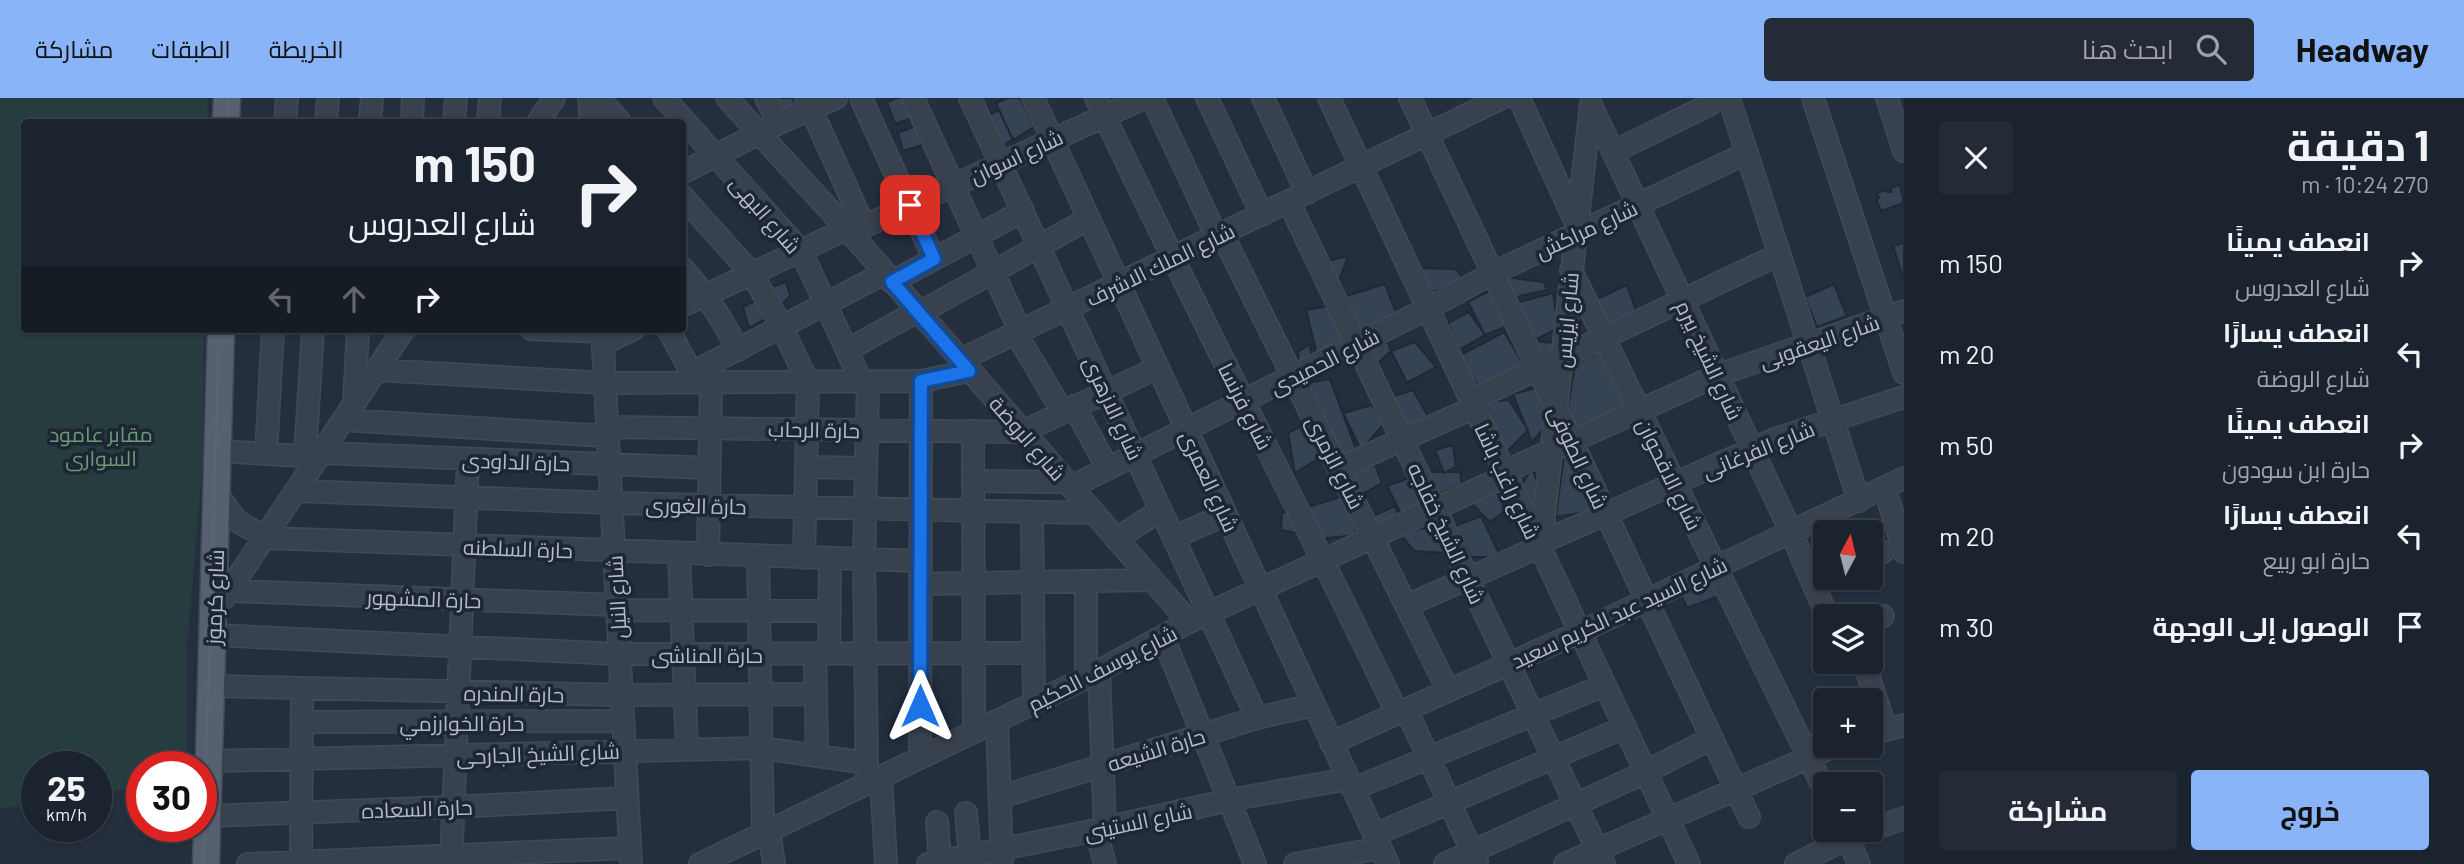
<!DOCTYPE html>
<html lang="ar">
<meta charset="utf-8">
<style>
body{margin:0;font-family:Barlow,Cairo,sans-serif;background:#242b36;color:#f1f3f6;direction:rtl;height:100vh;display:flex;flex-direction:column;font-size:26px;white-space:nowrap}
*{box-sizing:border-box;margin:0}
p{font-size:23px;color:#a0a4aa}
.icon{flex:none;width:38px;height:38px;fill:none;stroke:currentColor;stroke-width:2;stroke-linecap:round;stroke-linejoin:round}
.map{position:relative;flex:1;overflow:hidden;direction:ltr}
.side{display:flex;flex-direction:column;background:#1b232e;width:560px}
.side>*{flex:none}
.banner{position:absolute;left:21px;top:21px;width:665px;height:214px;border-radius:7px;box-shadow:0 2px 5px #0004,0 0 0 2px #39404a;direction:rtl;background:#1b232e;color:#f1f3f6;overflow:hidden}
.needle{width:46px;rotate:7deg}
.controls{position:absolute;left:1813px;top:422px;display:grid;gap:14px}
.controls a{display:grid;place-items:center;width:70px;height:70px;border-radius:7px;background:#1b232e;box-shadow:0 2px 5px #0004,0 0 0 2px #39404a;font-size:35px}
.speed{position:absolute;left:21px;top:653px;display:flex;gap:14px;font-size:35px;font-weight:700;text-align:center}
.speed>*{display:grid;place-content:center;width:91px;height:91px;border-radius:50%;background:#1b232e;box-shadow:0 2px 5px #0004,0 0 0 2px #39404a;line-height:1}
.speed small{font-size:18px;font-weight:400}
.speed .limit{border:10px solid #d22;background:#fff;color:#111}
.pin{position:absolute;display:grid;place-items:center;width:60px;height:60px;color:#fff;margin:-30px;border-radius:14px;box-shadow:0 4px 10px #0006}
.me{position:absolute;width:77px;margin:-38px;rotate:0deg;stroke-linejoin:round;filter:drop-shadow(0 0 5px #0008)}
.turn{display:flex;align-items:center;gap:24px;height:147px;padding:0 35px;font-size:32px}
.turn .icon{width:91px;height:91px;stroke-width:2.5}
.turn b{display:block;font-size:49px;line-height:60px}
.lanes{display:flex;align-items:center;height:66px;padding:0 35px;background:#0003;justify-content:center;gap:35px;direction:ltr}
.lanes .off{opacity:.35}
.round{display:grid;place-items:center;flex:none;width:74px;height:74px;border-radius:7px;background:#242b36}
.summary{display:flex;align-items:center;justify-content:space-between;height:119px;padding:0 35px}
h1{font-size:42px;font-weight:700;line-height:52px}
.button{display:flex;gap:14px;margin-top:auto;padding:14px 35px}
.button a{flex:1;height:80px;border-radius:7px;background:#8ab4f8;color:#111;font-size:28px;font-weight:700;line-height:80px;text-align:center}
.button a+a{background:#242b36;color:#f1f3f6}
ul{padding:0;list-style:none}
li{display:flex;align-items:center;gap:21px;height:91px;padding:0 35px}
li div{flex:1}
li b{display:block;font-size:26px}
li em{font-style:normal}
header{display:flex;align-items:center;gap:42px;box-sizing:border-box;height:98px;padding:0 35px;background:#8ab4f8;color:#111}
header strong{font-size:33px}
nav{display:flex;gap:38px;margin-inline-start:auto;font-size:24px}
.search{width:490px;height:63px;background:#242b36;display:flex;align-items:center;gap:18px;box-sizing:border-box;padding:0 24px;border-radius:7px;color:#a0a4aa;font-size:26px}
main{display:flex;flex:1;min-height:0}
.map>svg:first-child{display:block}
.green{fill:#263c3f}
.building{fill:#364354;stroke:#1f2835;stroke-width:2}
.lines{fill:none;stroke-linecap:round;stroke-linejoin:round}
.minor-casing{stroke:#414a57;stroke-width:24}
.major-casing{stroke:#414a57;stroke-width:29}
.minor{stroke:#38414e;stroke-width:21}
.major{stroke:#56606e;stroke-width:26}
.tram{stroke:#5a6575;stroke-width:2}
.route-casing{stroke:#114b97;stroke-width:18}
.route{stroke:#1a73e8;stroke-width:12}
.labels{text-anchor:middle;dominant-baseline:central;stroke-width:7;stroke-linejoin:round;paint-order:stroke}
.street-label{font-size:21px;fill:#b4bcc9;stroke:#1d2633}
.park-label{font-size:21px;fill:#6b9a76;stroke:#1d2633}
</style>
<header>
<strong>Headway</strong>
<div class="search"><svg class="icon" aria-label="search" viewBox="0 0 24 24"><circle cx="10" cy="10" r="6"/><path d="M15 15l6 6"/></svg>ابحث هنا</div>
<nav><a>الخريطة</a><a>الطبقات</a><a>مشاركة</a></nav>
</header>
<main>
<section class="side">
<div class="summary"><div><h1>1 دقيقة</h1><p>270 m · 10:24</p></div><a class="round"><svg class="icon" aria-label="close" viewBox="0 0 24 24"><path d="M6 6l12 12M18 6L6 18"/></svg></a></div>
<ul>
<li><svg class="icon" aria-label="right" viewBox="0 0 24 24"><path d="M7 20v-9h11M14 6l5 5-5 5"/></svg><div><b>انعطف يمينًا</b><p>شارع العدروس</p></div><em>150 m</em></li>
<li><svg class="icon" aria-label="left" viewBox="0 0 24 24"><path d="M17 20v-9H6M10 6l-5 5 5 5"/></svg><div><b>انعطف يسارًا</b><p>شارع الروضة</p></div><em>20 m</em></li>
<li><svg class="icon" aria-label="right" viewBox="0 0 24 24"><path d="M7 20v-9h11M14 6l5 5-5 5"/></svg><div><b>انعطف يمينًا</b><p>حارة ابن سودون</p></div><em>50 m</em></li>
<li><svg class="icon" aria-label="left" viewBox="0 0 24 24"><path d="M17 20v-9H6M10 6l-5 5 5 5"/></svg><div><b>انعطف يسارًا</b><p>حارة ابو ربيع</p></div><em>20 m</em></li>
<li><svg class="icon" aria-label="arrive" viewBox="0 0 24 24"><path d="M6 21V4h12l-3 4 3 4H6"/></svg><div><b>الوصول إلى الوجهة</b></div><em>30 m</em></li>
</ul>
<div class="button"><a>خروج</a><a>مشاركة</a></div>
</section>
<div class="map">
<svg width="1904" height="766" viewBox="0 0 1904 766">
<rect width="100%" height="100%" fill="#242f3e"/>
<path class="green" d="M0,0H208L207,24H24V231H204L203,361L187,551V668H142V689L96,696V668H37V705L0,711Z"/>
<path class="building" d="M770,0H793L799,13L780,21Z
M897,0H909L912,20L895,26L887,4Z
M1007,0H1020L1034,29L1013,42L996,5Z
M999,12L1013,42L991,53L978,23Z
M918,27L926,46L903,53L898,35Z
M1900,87L1904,105L1881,113L1876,101L1879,100L1877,95L1888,92V94H1891V90Z
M1904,145V183L1893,148Z
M1348,158L1337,188L1327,163Z
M1415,170L1455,171L1467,184L1430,194Z
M1506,179L1544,184L1547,192L1512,200Z
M786,184L790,198L777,212L765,191Z
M1385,186L1398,220L1360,237L1346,198Z
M1834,186L1847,218L1817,229L1805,199Z
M1627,187L1636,213L1608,227L1597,201Z
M1491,192L1508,228L1485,237L1468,204Z
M1553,195L1558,230L1533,243L1508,207Z
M762,199L769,219L749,230L743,209Z
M1328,208L1346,244L1317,256L1306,212Z
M1469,214L1485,237L1459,252L1448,225Z
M1504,234L1524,267L1479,289L1459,258Z
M1533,243L1554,245L1575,266L1548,276Z
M1388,244L1391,253L1375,268L1365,249Z
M1415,244L1436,269L1407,285L1391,253Z
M1310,246L1312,261L1300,268L1298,254Z
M1608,250L1631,316L1575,330L1567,316L1575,266Z
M1330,281L1356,351L1339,359L1305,285Z
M1536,290L1550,323L1532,344L1513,296Z
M1413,292L1430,322L1400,336L1391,299Z
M1509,302L1528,332L1506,355L1485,304Z
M1372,307L1384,326L1361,352L1343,315Z
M1307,325L1321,359L1295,375L1288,335Z
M1453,347L1456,369L1444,375L1435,352Z
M1569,352L1596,412L1556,419L1564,356Z
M1375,367L1382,385L1358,399L1346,374Z
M1532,370L1543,399L1534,410L1522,386Z
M1427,374H1460L1462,386L1438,396Z
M1409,380L1427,411L1404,421L1387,388Z
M1496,393L1506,412L1490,424L1469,403Z
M1346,397L1357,437L1319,441L1305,410Z
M1395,408L1399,421L1371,433L1369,420Z
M1282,413L1296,419L1297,435L1281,432Z
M1481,418L1501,459H1471L1455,428Z
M1437,427L1445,455L1414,453L1400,436Z
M1711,478L1719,498L1687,510L1678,490Z"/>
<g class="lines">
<g class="minor-casing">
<path id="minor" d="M589,0L591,24
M599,0L620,24
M664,0L801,153L862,285
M727,0L847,131L1189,524
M766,0L779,25
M806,0L864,128
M861,0L934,161
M913,0L1020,233
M970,0L1257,620
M1033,0L1388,766
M1096,0C1193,207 1299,409 1397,615
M1152,0L1217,139
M1207,0L1262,117
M1263,0L1307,95
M1329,0L1689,766
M1410,0L1749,719
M1519,0L1576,125
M1729,0L1859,403
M1813,0L1904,275
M1887,0L1904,53
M1591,7L1791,434L1827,518
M285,24L287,0
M326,24L328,0
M370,24L372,0
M412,24L413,0
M454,24L456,0
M488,24L490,0
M538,24L554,0
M1613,54L1709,7L1720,0
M682,75L779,25L836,0
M682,98L752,176L782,229L808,285L804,460
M1289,104L1604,766
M850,135L1144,0
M1222,136L1448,592
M682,170C707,197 721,219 738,252
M1571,172L1825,693
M892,184L1023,113
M682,208L847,131
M919,215L1088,121
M531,231L602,234
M602,231L631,766
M668,231L697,285
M1016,235L1062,313
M603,246L634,231
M847,252L918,213
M960,262L1502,0
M377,272L605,285L921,283L969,273
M692,275L885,175
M1470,303L1778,157
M354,306L358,231
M1074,308L1108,371
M344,322L607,338
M607,329L1022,334L1157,270
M973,333L974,634
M218,353L318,359
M323,355L709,370
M266,356L273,231
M305,358L313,231
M806,369L866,370
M1339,370L1473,310
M1504,374L1718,277L1904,213
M973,383L1066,384
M1071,389L1427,211L1493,175L1747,55
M1885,391L1904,454
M298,393L611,405L1094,415
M217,396L237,423L266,440L921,463
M1032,414L1034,605
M1174,439L1225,417
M1116,441L1161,412
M1541,444L1591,6
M1538,446L1775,341L1904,299
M679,456L687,651
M708,457L711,285
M758,458L763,736
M1871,459L1883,454
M1086,483V580
M921,486L1151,482
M231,493L616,507
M224,500L404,231
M1408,507L1539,449
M616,512L830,513
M1871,522L1883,518
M213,537L619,556L1033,555
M1163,539L1255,766
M815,556L817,657
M829,556L830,461
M1864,564L1886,632
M1099,574L1105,730
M211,588L622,597L816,596
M1406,611L1477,764
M997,623L1002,764
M302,624L623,623
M1871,636L1904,627
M1331,645L1580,534L1904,380
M920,660L921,283
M209,663L761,650L867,665
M867,678L864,462L868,285
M881,679L886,766
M1353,691L1605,587
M1000,699L1257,620L1314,607
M966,715L970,758
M207,718L454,709L626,700
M937,724L940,764
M1096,732L1105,766
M1844,732L1859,766
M769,733L774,766
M1374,737L1625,629
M248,766L630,750
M301,766L302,590
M451,766L468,362
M700,766L1086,580L1189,524L1506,378
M928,766L1096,732L1229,702L1348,681
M1295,766L1380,750
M1445,766L1646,674L1712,640
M1565,766L1835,648
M1796,766L1848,740L1904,720"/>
</g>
<g class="major-casing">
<path id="major" d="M226,24L227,0
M206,766L221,231"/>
</g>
<use href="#minor" class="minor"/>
<use href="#major" class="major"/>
<path class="tram" d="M228,24L229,0
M203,766L219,231"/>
</g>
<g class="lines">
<g class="route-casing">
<path id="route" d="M910,107L934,161L892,184L969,273L921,283L920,608"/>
</g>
<use href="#route" class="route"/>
</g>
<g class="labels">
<g class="street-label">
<text transform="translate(1016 58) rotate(-25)">شارع اسوان</text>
<text transform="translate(766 116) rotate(49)">شارع البهى</text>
<text transform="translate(1586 131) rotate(-25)">شارع مراكش</text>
<text transform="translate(1160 166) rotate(-26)">شارع الملك الاشرف</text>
<text transform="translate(1566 222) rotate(-85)">شارع ايزيس</text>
<text transform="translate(1819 243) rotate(-19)">شارع اليعقوبى</text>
<text transform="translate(1710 262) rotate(65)">شارع الشيخ بيرم</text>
<text transform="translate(1324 263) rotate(-27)">شارع الحميدى</text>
<text transform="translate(1246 308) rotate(63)">شارع فرنسا</text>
<text transform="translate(1114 310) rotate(65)">شارع الازهرى</text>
<text transform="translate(814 331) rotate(1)">حارة الرحاب</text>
<text transform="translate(1028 340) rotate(49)">شارع الروضة</text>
<text transform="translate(1758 351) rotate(-22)">شارع الفرغانى</text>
<text transform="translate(1579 359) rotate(65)">شارع الطوفى</text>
<text transform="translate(516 363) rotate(2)">حارة الداودى</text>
<text transform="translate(1336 364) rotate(63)">شارع الزمرى</text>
<text transform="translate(1670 376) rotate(64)">شارع الاقحوان</text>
<text transform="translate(1210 383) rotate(65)">شارع العمرى</text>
<text transform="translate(1508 383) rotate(65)">شارع راغب باشا</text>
<text transform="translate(696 407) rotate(1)">حارة الغورى</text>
<text transform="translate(1447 435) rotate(65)">شارع الشيخ خفاجه</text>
<text transform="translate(518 450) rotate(2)">حارة السلطنه</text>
<text transform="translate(214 499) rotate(-88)">شارع كرموز</text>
<text transform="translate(616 499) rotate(-93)">شارع النيل</text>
<text transform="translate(424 500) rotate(2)">حارة المشهور</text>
<text transform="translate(1619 514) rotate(-25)">شارع السيد عبد الكريم سعيد</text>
<text x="707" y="556">حارة المناشى</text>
<text transform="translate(1102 570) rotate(-27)">شارع يوسف الحكيم</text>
<text transform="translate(514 595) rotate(1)">حارة المندره</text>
<text x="462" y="624">حارة الخوارزمي</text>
<text transform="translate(1156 651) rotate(-17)">حارة الشيعه</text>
<text transform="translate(538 655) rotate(-2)">شارع الشيخ الجارحى</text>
<text transform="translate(417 710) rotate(-2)">حارة السعاده</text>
<text transform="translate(1138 723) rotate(-12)">شارع الستينى</text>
</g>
<g class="park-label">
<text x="101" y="335">مقابر عامود<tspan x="101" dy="24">السوارى</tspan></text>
</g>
</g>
</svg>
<div class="controls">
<a><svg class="needle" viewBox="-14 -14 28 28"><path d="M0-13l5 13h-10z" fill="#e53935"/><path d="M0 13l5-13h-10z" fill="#a0a4aa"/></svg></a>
<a><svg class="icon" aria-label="layers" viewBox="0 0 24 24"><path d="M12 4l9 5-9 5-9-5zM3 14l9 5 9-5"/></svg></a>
<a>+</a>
<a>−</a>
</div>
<div class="speed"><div>25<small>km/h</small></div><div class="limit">30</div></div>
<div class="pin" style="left:910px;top:107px;background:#d93025"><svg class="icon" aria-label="arrive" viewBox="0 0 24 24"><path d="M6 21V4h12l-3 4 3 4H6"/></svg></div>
<svg class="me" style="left:920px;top:608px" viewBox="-20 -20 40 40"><path d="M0-17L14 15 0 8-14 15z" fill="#1a73e8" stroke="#fff" stroke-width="4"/></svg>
<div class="banner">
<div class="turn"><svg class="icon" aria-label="right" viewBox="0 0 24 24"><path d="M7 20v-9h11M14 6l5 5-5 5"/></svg><div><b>150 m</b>شارع العدروس</div></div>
<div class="lanes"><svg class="icon off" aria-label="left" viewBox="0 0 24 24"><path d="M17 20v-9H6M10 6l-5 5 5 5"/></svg><svg class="icon off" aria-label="ahead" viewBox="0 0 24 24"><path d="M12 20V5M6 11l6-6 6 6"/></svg><svg class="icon" aria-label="right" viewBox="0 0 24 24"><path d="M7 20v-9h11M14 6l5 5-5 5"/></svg></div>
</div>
</div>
</main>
